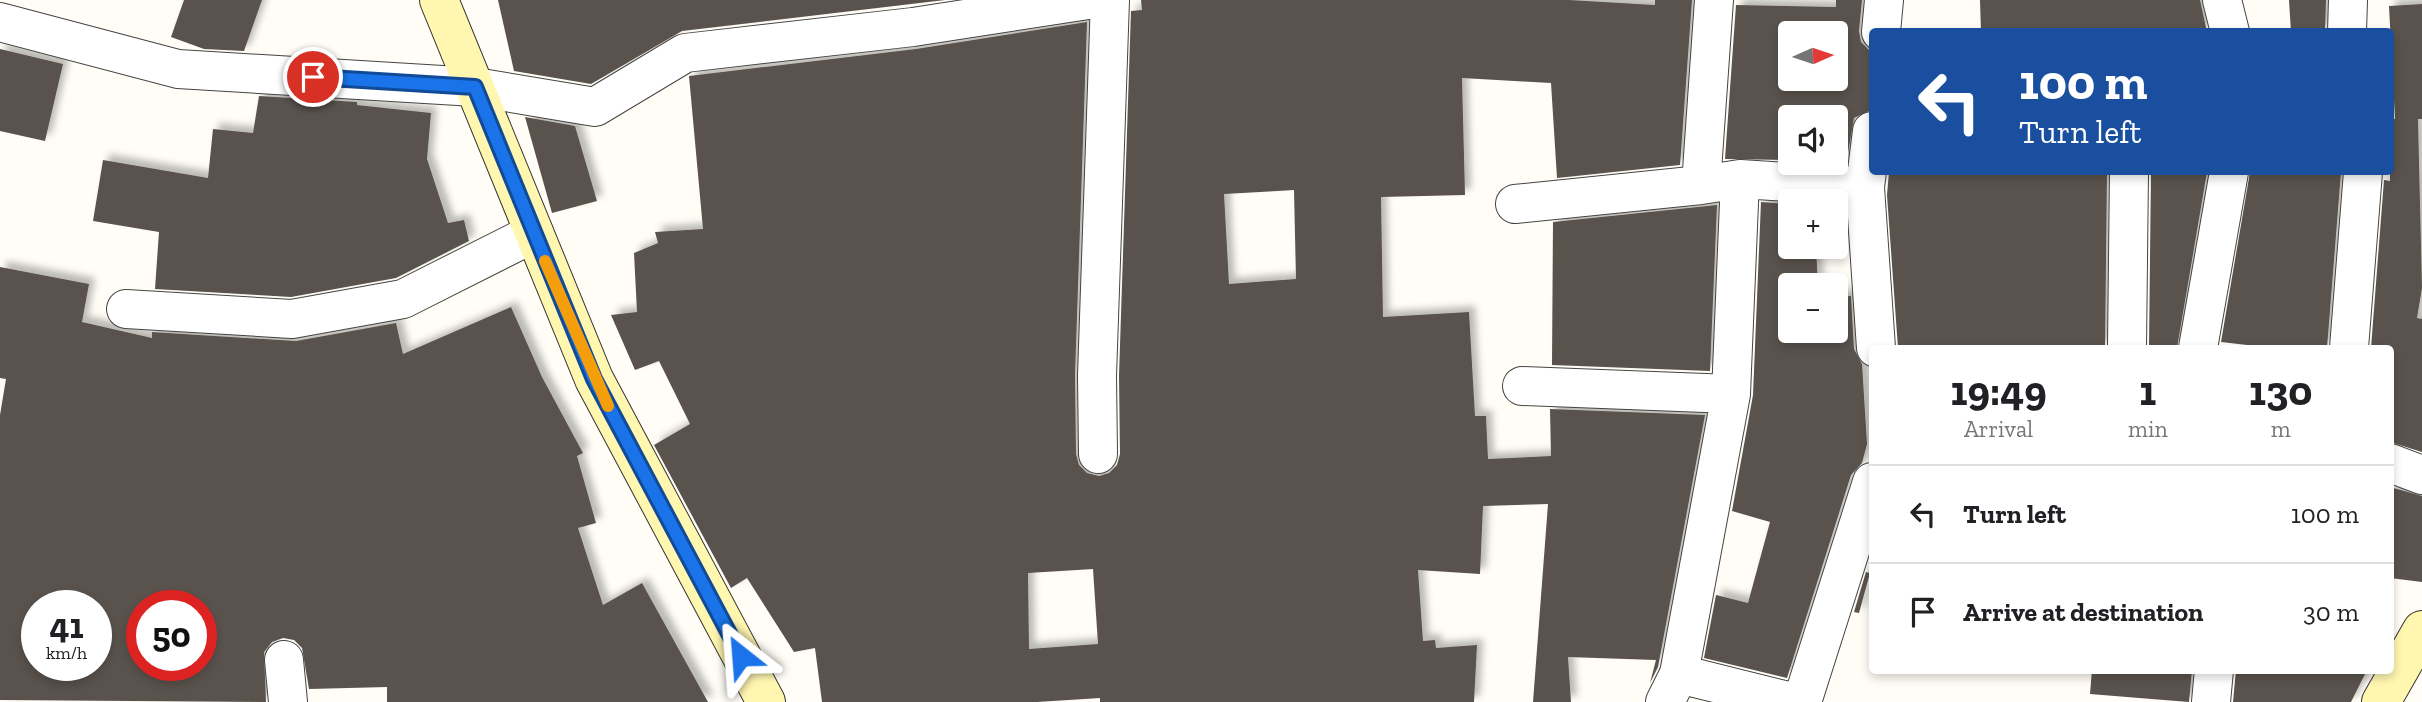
<!DOCTYPE html>
<meta charset="utf-8">
<style>
body{margin:0;font-family:"Zilla Slab",serif;background:#f2f2f2;color:#202124;height:100vh;display:flex;flex-direction:column;font-size:26px;white-space:nowrap}
*{box-sizing:border-box;margin:0}
p{font-size:23px;color:#757577}
.icon{flex:none;width:38px;height:38px;fill:none;stroke:currentColor;stroke-width:2;stroke-linecap:round;stroke-linejoin:round}
.map{position:relative;flex:1;overflow:hidden}
.side{position:absolute;left:1869px;top:345px;width:525px;height:329px;display:flex;flex-direction:column;background:#fff;border-radius:7px;box-shadow:0 4px 10px #0003}
.side>*{flex:none}
.banner{position:absolute;left:1869px;top:28px;width:525px;height:147px;border-radius:7px;box-shadow:0 4px 10px #0003;background:#1a4fa0;color:#fff;overflow:hidden}
.needle{width:46px;rotate:87deg}
.tools{position:absolute;left:1778px;top:21px;display:grid;gap:14px}
.tools a{display:grid;place-items:center;width:70px;height:70px;border-radius:7px;background:#fff;box-shadow:0 4px 10px #0003;font-size:35px}
.speed{position:absolute;left:21px;top:590px;display:flex;gap:14px;font-size:35px;font-weight:700;text-align:center}
.speed>*{display:grid;place-content:center;width:91px;height:91px;border-radius:50%;background:#fff;box-shadow:0 4px 10px #0003;line-height:1}
.speed small{font-size:18px;font-weight:400}
.speed .limit{border:10px solid #d22;background:#fff;color:#111}
.pin{position:absolute;display:grid;place-items:center;width:60px;height:60px;color:#fff;margin:-30px;border:4px solid #fff;border-radius:50%;box-shadow:0 2px 7px #0007}
.me{position:absolute;width:77px;margin:-38px;rotate:332deg;stroke-linejoin:round;filter:drop-shadow(0 0 5px #0008)}
.turn{display:flex;align-items:center;gap:24px;height:147px;padding:0 35px;font-size:32px}
.turn .icon{width:91px;height:91px;stroke-width:2.5}
.turn b{display:block;font-size:49px;line-height:60px}
.eta{display:flex;justify-content:space-evenly;align-items:center;height:119px;text-align:center}
.eta b{font-size:42px;font-weight:800;line-height:49px}
ul{padding:0;list-style:none}
li{display:flex;align-items:center;gap:21px;height:98px;padding:0 35px;border-top:2px solid #e0e0e0}
li div{flex:1}
li b{display:block;font-size:26px}
li em{font-style:normal}
.map>svg:first-child{display:block}
.building{fill:#5a524d;fill-rule:evenodd;filter:url(#shadow)}
.lines{fill:none;stroke-linecap:round;stroke-linejoin:round}
.street-casing{stroke:#444;stroke-width:40}
.secondary-casing{stroke:#333;stroke-width:40}
.street{stroke:#fff;stroke-width:38}
.secondary{stroke:#fff6b0;stroke-width:38}
.route-casing{stroke:#114b97;stroke-width:18}
.route{stroke:#1a73e8;stroke-width:12}
.slow{stroke:#f59e0b;stroke-width:12}
</style>
<div class="map">
<svg width="2422" height="702" viewBox="0 0 2422 702">
<defs>
<filter id="shadow"><feDropShadow dx="6" dy="-6" stdDeviation="3.5" flood-color="#0004"/></filter>
</defs>
<rect width="100%" height="100%" fill="#fffdf5"/>
<path class="building" d="M184,0H262L244,51L204,49L171,37Z
M498,0H945L682,31L591,84L514,71Z
M1141,0H1569L1655,5V0H1692L1680,165L1557,178L1551,83L1462,78L1465,195L1381,197L1383,317L1469,312L1475,416H1486L1488,459L1551,456L1550,409L1705,415L1658,667L1650,683L1656,660L1568,657L1571,702H1533L1548,504L1483,506L1480,574L1418,570L1423,641L1435,640L1436,648L1477,645L1474,702H1100V698L1037,702H822L815,648L794,652L747,578L731,588L654,445L690,424L659,361L635,370L611,315L637,312L634,253L658,243L655,232L703,229L689,76L916,49L1087,22L1075,375L1076,454L1079,465L1087,473L1099,476L1109,473L1117,465L1120,454L1119,376L1131,11L1142,10ZM1294,190L1296,279L1229,284L1224,194ZM1093,569L1098,644L1029,649L1028,573Z
M1836,0H1862L1859,31L1861,42L1869,50L1871,110L1854,118L1846,164L1829,163H1836V117H1790V160L1725,159L1736,5L1836,7ZM1790,33H1836V79H1790Z
M1980,0H2200L2207,32H1981Z
M2289,0H2326L2325,32H2291Z
M2422,4V119H2418L2422,288L2417,318L2422,319V452L2390,442V348H2371L2384,180L2390,181V119H2395L2389,6Z
M0,49L63,64L45,141L0,131Z
M259,96L357,102V105L431,113L427,159L448,223L464,220L469,241L396,278L291,297L155,289L159,232L93,221L103,160L208,178L213,129L253,133Z
M525,117L575,126L597,201L552,213Z
M1889,172H2107L2105,348H1898L1887,195Z
M2151,172H2207L2177,348H2149Z
M2250,172H2341L2327,348H2273L2221,342Z
M1761,202L1790,204V247H1816L1818,285H1790V331H1836V297L1851,296L1854,349L1862,364L1867,444L1862,463L1851,475L1787,678L1704,658L1716,595L1748,603L1770,522L1732,511L1753,395Z
M1717,205L1710,371L1552,365L1553,222Z
M0,267L89,284L82,322L152,338V332L296,341L396,323L403,354L511,307L542,377L583,453L577,456L596,523L578,528L603,605L642,583L708,702H387V687L309,689L302,648L294,640L283,638L272,642L264,652L266,702L0,700V415L6,379L0,378ZM37,606H96V665H37ZM142,606H201V665H142Z
M2390,487L2422,496V582L2390,578Z
M1866,572L1870,573L1859,613L1854,612Z
M2092,670H2192L2189,702L2090,694Z
M2236,670H2367L2351,702H2233Z"/>
<g class="lines">
<g class="street-casing">
<path id="street" d="M1714,0L1701,185L1740,179L1865,187L1876,348
M2222,0L2230,32
M0,22L178,69L475,87L595,107L685,53L913,27L1088,0
M1881,32L1884,0
M2347,32L2348,0
M1865,187L1872,131
M1515,204L1701,185
M126,309L292,319L403,299L534,233
M2127,348L2129,172
M2198,348L2229,172
M2349,348L2363,172
M1522,386L1731,394
M1098,454L1097,376L1110,0
M2390,463L2422,475
M284,660L288,702
M1679,674L1792,702
M1665,702L1679,674L1731,394L1740,179
M1802,702L1872,482
M2211,702L2214,670"/>
</g>
<g class="secondary-casing">
<path id="secondary" d="M439,0L594,379L766,702
M2381,702L2422,630"/>
</g>
<use href="#street" class="street"/>
<use href="#secondary" class="secondary"/>
</g>
<g class="lines">
<g class="route-casing">
<path id="route" d="M313,77L475,87L594,379L741,656"/>
</g>
<use href="#route" class="route"/>
<path class="slow" d="M545,261L608,406"/>
</g>
</svg>
<div class="tools">
<a><svg class="needle" viewBox="-14 -14 28 28"><path d="M0-13l5 13h-10z" fill="#e53935"/><path d="M0 13l5-13h-10z" fill="#757577"/></svg></a>
<a><svg class="icon" aria-label="sound" viewBox="0 0 24 24"><path d="M4 9h4l5-4v14l-5-4H4zM17 9q2 3 0 6"/></svg></a>
<a>+</a>
<a>−</a>
</div>
<div class="speed"><div>41<small>km/h</small></div><div class="limit">50</div></div>
<div class="pin" style="left:313px;top:77px;background:#d93025"><svg class="icon" aria-label="arrive" viewBox="0 0 24 24"><path d="M6 21V4h12l-3 4 3 4H6"/></svg></div>
<svg class="me" style="left:741px;top:656px" viewBox="-20 -20 40 40"><path d="M0-17L14 15 0 8-14 15z" fill="#1a73e8" stroke="#fff" stroke-width="4"/></svg>
<div class="banner">
<div class="turn"><svg class="icon" aria-label="left" viewBox="0 0 24 24"><path d="M17 20v-9H6M10 6l-5 5 5 5"/></svg><div><b>100 m</b>Turn left</div></div>
</div>
<section class="side">
<div class="eta">
<div><b>19:49</b><p>Arrival</p></div>
<div><b>1</b><p>min</p></div>
<div><b>130</b><p>m</p></div>
</div>
<ul>
<li><svg class="icon" aria-label="left" viewBox="0 0 24 24"><path d="M17 20v-9H6M10 6l-5 5 5 5"/></svg><div><b>Turn left</b></div><em>100 m</em></li>
<li><svg class="icon" aria-label="arrive" viewBox="0 0 24 24"><path d="M6 21V4h12l-3 4 3 4H6"/></svg><div><b>Arrive at destination</b></div><em>30 m</em></li>
</ul>
</section>
</div>
